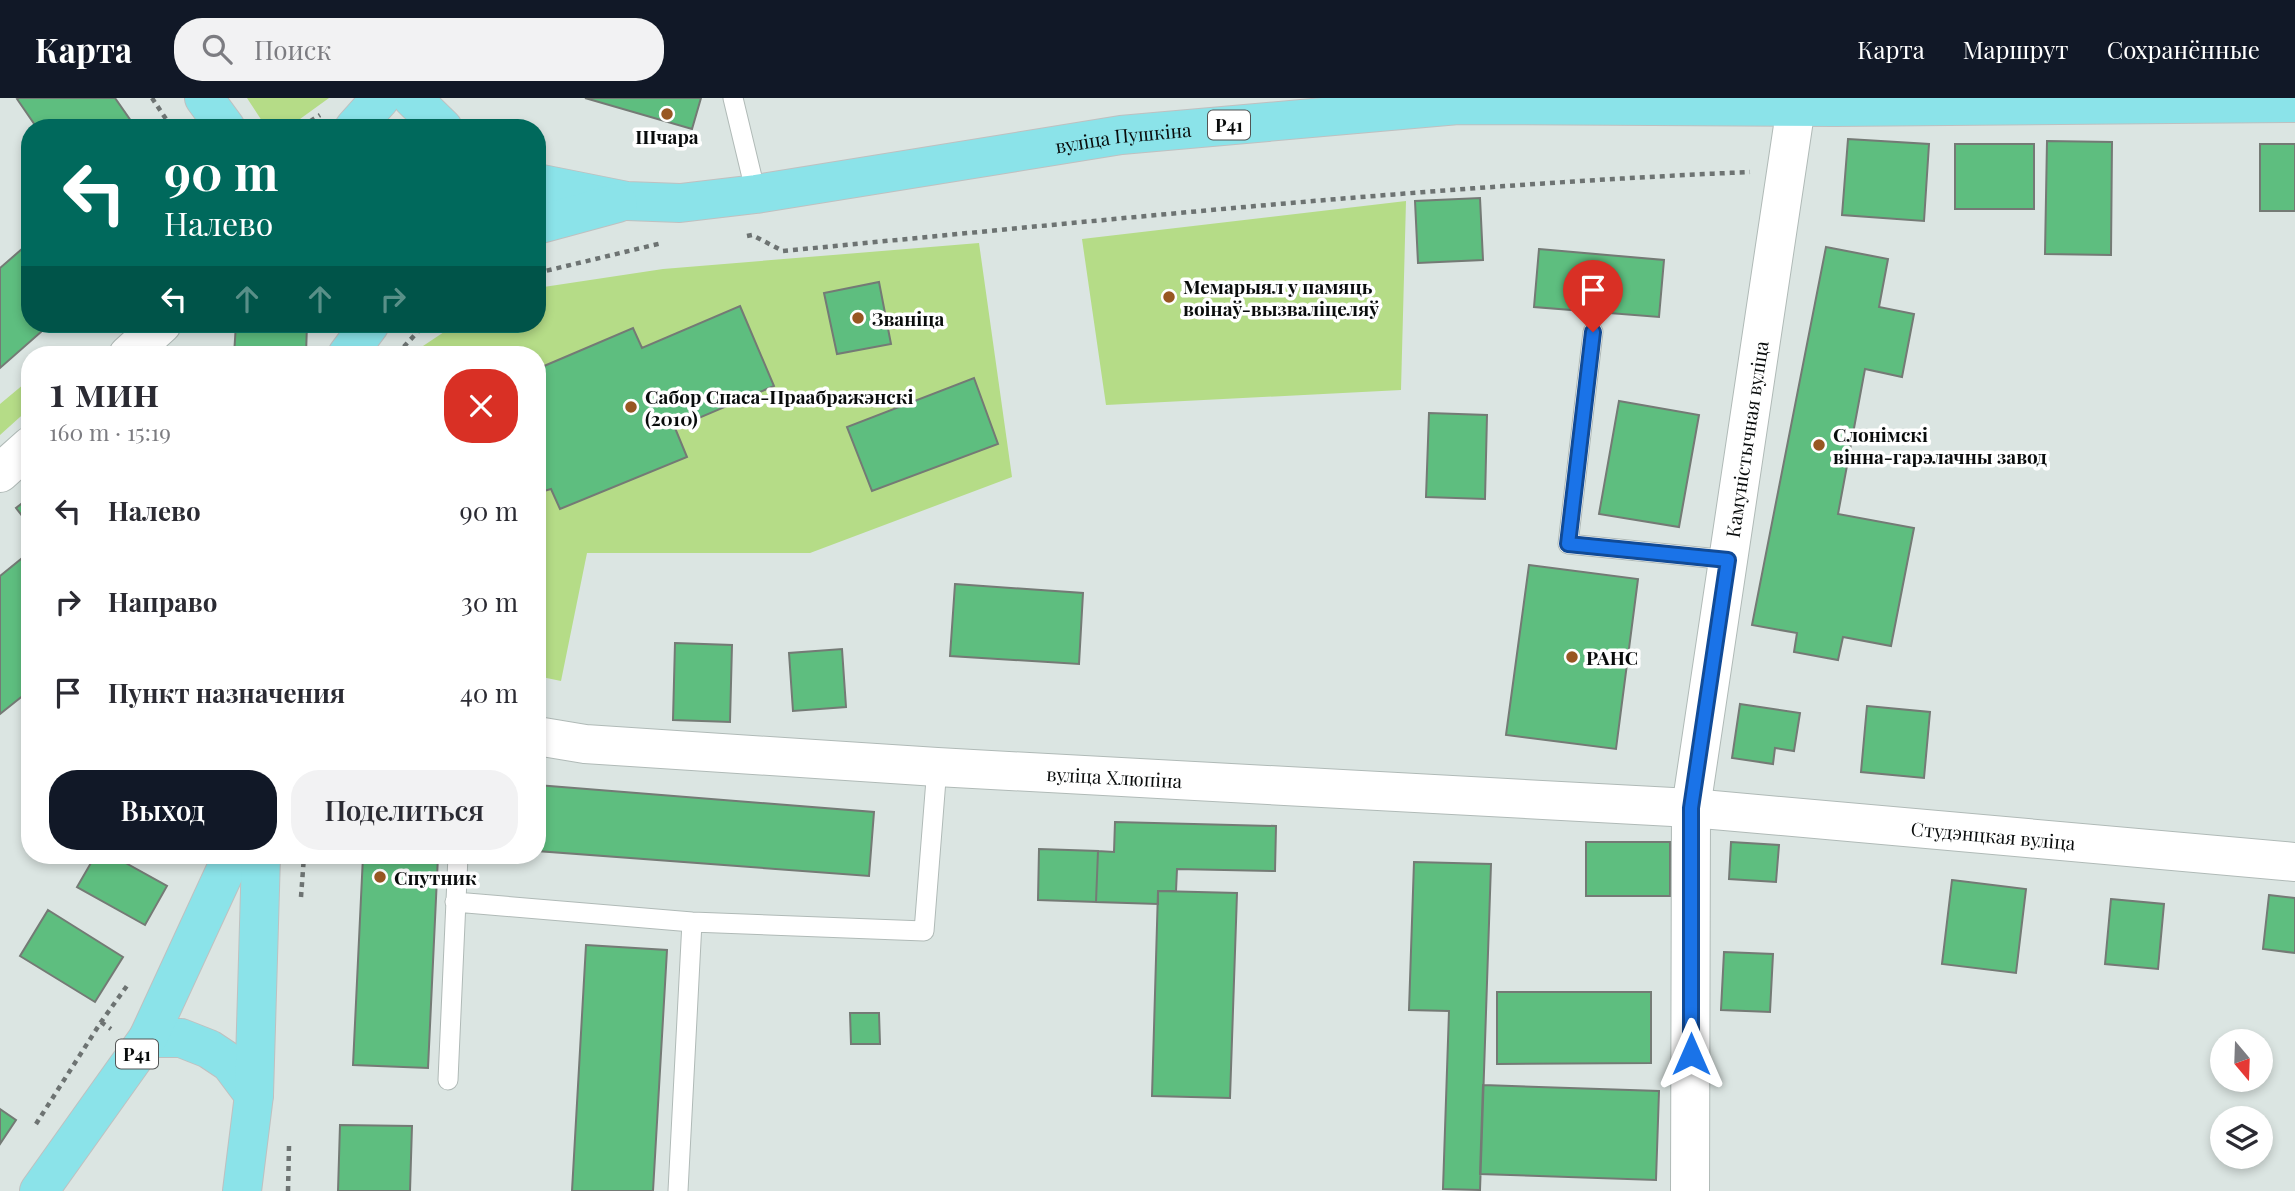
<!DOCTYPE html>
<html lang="ru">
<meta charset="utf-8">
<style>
body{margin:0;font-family:"Playfair Display",serif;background:#f2f2f3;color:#2b2b33;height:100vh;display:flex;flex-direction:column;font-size:26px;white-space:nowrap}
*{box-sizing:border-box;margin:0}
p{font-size:23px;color:#7c7c81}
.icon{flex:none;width:38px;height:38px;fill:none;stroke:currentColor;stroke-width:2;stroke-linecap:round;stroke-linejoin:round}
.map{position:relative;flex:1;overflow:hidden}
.side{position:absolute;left:21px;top:248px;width:525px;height:518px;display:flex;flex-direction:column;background:#fff;border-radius:28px;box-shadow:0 4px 10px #0003}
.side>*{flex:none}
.banner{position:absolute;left:21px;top:21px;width:525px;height:214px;border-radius:28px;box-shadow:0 4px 10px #0003;background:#00695c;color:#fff;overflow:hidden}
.needle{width:46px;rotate:161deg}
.controls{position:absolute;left:2210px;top:931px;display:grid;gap:14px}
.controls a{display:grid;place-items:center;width:63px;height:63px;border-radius:50%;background:#fff;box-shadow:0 4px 10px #0003;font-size:35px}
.pin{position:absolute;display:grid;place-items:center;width:60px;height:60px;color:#fff;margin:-72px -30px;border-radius:50% 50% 50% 0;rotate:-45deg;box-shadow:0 0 7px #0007}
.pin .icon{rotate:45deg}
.me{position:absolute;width:77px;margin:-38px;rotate:0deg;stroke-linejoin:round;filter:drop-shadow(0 0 5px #0008)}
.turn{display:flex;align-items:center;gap:24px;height:147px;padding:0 28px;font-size:32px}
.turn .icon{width:91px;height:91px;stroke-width:2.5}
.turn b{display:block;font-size:49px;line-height:60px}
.lanes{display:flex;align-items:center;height:66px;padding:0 28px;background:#0003;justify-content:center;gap:35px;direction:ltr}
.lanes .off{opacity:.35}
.round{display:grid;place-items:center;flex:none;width:74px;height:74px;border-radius:28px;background:#f2f2f3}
.summary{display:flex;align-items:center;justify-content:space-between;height:119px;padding:0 28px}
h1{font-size:42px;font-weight:600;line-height:52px}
.action{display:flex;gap:14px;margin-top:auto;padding:14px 28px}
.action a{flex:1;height:80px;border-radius:28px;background:#111827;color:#fff;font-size:28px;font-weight:600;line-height:80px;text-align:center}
.action a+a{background:#f2f2f3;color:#2b2b33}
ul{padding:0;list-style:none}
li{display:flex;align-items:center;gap:21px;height:91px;padding:0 28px}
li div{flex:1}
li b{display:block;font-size:26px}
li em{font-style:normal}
header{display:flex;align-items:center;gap:42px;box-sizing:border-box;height:98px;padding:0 35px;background:#111827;color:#fff}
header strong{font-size:33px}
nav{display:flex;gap:38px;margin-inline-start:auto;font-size:24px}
.search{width:490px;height:63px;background:#f2f2f3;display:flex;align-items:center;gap:18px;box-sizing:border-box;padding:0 24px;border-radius:28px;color:#7c7c81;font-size:26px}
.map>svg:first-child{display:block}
.green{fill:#b5dc87}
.building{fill:#5ebe7f;stroke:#747a75;stroke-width:2}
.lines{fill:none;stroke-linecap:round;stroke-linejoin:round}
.lane-casing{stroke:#b0bab7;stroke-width:21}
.street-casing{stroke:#b0bab7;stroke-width:40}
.secondary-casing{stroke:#b0bab7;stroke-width:40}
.primary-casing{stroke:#bfc0c0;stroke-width:40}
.path{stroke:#6d7372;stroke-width:4.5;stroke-dasharray:5 5;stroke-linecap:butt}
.lane{stroke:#fff;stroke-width:19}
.street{stroke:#fff;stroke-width:38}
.secondary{stroke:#fff;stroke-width:38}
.primary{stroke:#8be3e9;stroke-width:38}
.route-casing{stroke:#114b97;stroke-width:18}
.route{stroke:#1a73e8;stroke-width:12}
.poi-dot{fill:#985722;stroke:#fff;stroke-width:2.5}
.labels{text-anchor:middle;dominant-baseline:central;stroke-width:7;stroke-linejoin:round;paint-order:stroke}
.shield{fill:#fff;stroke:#535555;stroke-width:2}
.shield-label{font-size:18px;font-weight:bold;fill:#090c0c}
.poi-label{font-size:19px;font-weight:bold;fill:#090c0c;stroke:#fff;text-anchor:start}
.street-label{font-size:19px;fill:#090c0c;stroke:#fff}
</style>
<header>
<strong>Карта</strong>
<div class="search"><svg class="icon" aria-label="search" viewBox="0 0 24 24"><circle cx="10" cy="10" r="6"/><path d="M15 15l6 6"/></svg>Поиск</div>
<nav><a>Карта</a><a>Маршрут</a><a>Сохранённые</a></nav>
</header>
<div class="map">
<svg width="2295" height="1093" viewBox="0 0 2295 1093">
<rect width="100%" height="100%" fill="#dbe5e2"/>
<path class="green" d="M247,0H329L300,21L262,23Z
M1406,103L1401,292L1106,307L1082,141Z
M979,145L1012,379L810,455H587L561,583L537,578V257L411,256L456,226H537V190L663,171Z
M30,281V310L0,337V306Z"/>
<path class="building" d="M19,0H115L136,30H37L17,1Z
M585,0H701L692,31Z
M1848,41L1929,46L1924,123L1842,117Z
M2047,43L2112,44L2111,157L2045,156Z
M1955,46H2034V111H1955Z
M2260,46H2295V113H2260Z
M1480,100L1483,162L1418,165L1415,103Z
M30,144V226H50L0,270V170Z
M1826,149L1888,161L1879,209L1914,216L1902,279L1865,271L1838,416L1914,430L1891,548L1843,539L1838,562L1794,554L1797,535L1752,527Z
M1539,151L1664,162L1659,219L1534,209Z
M879,184L891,246L837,256L824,195Z
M740,208L774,288L675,330L687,359L560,411L551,391L537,395V271L633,230L642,250Z
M236,226H307L306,257H234Z
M974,280L998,346L872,393L847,329Z
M1619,303L1699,317L1679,429L1599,416Z
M1429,315L1487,317L1485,401L1426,399Z
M30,399V428L16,410Z
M26,457L30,462V592L0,616V478Z
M1529,467L1638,481L1616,651L1506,637Z
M955,486L1083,495L1079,566L950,558Z
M675,545L732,547L730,624L673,622Z
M842,551L846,609L793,613L789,555Z
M1740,606L1800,615L1794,653L1775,650L1773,666L1732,660Z
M1867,608L1930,614L1924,680L1861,674Z
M537,687L874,714L869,778L537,753Z
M1115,724L1276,728L1275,773L1177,771L1176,793H1158V806L1096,804L1098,753L1114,754Z
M1586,744H1670V798H1586Z
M1731,744L1779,747L1776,784L1729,781Z
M1039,751L1098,753L1096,804L1038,802Z
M95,758H113L167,788L145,827L77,789Z
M363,758H438L428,970L353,967Z
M1414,764L1491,766L1480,1092L1443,1091L1449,913L1409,912Z
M1952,782L2026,791L2016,875L1942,866Z
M1158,793L1237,795L1230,1000L1152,998Z
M2269,797L2295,800V855L2263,851Z
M2111,801L2164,806L2158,871L2105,866Z
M48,812L123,859L95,904L20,858Z
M586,847L667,852L653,1093H572Z
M1724,854L1773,856L1770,914L1721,912Z
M1497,894H1651V965L1497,966Z
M850,915H879L880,946H851Z
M1483,987L1659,993L1656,1082L1480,1076Z
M0,1011L16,1022L0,1046Z
M340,1027L412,1028L410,1093H338Z"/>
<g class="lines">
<g class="lane-casing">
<path id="lane" d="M733,0L756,96
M1593,234L1568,446L1729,462
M455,804L692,824L924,833L937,669
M448,982L458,758
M678,1093L692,824"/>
</g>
<g class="street-casing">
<g id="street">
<path d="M128,257L162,226"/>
<path d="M0,375L30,348"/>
<path id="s1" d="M537,638L585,646L937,669L1691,710L2295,764"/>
</g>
</g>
<g class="secondary-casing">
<g id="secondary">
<path id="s2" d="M1690,1093L1691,710L1796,8"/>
</g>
</g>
<g class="primary-casing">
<g id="primary">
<path d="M204,0L226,30"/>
<path d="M412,0L443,30"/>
<path d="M354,30L380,1"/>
<path id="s3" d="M537,85L627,103L680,105L756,96L1121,37L1458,7L1835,9L2295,5"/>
<path d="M537,127L618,105"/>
<path d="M347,257L370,226"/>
<path d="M148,940H181L209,951L230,965L254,997"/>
<path d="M39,1093L148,940L232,758"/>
<path d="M242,1093L254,997L261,758"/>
</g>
</g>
<path class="path" d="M152,0L172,30
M292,30L303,28L320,17
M747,138L752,137L783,153C1105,122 1427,88 1750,74
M537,175L662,145
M397,256L425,226
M301,799L304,758
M101,924L111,931
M36,1026L101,924L129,885
M288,1093L289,1048"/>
<use href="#lane" class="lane"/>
<use href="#street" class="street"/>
<use href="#secondary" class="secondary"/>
<use href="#primary" class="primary"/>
</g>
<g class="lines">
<g class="route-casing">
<path id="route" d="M1593,234L1568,446L1728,462L1691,710V956"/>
</g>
<use href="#route" class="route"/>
</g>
<g class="poi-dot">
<circle cx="667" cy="16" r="7"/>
<circle cx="1169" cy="199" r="7"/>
<circle cx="858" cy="220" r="7"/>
<circle cx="631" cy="309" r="7"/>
<circle cx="1819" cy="347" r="7"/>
<circle cx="1572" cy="559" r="7"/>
<circle cx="380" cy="779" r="7"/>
</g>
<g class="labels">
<g class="shield">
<rect x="1208" y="12.5" width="42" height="29" rx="5"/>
<rect x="116" y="941.5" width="42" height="29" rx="5"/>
</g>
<g class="shield-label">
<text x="1229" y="27">Р41</text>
<text x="137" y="956">Р41</text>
</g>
<g class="poi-label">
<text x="667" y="38" text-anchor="middle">Шчара</text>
<text x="1183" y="188">Мемарыял у памяць<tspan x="1183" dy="22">воінаў-вызваліцеляў</tspan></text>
<text x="872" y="220">Званіца</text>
<text x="645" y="298">Сабор Спаса-Праабражэнскі<tspan x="645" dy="22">(2010)</tspan></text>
<text x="1833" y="336">Слонімскі<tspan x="1833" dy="22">вінна-гарэлачны завод</tspan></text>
<text x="1586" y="559">РАНС</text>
<text x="394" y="779">Спутник</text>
</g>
<g class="street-label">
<text stroke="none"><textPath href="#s3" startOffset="593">вуліца Пушкіна</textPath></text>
<text stroke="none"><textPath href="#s2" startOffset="756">Камуністычная вуліца</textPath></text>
<text stroke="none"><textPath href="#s1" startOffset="579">вуліца Хлюпіна</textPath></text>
<text stroke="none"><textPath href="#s1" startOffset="1460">Студэнцкая вуліца</textPath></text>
</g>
</g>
</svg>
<div class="controls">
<a><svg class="needle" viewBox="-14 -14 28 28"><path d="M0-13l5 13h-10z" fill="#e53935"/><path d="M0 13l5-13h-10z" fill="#7c7c81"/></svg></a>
<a><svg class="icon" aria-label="layers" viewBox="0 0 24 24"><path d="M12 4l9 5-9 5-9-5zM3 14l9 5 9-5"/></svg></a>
</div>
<div class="pin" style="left:1593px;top:234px;background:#d93025"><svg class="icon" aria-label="arrive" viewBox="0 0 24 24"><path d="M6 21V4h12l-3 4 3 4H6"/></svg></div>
<svg class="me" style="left:1691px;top:956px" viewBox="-20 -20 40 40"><path d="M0-17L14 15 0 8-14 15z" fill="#1a73e8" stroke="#fff" stroke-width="4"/></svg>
<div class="banner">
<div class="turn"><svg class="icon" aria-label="left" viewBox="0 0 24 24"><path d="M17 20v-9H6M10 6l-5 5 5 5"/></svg><div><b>90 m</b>Налево</div></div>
<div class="lanes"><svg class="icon" aria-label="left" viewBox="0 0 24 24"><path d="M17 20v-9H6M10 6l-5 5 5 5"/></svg><svg class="icon off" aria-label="ahead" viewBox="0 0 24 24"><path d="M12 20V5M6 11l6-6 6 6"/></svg><svg class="icon off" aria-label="ahead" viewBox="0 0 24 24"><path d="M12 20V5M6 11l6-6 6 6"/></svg><svg class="icon off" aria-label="right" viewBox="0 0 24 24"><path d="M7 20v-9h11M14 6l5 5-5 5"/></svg></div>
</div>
<section class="side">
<div class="summary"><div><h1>1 мин</h1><p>160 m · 15:19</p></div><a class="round" style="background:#d93025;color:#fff"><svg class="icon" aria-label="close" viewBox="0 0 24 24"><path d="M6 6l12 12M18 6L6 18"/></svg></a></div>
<ul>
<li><svg class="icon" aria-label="left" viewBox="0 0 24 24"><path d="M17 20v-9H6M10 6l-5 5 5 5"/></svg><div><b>Налево</b></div><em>90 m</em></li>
<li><svg class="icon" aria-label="right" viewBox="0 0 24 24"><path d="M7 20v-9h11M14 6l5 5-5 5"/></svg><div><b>Направо</b></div><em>30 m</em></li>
<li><svg class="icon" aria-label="arrive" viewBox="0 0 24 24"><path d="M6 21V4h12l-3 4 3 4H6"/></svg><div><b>Пункт назначения</b></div><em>40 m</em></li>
</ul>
<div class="action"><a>Выход</a><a>Поделиться</a></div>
</section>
</div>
